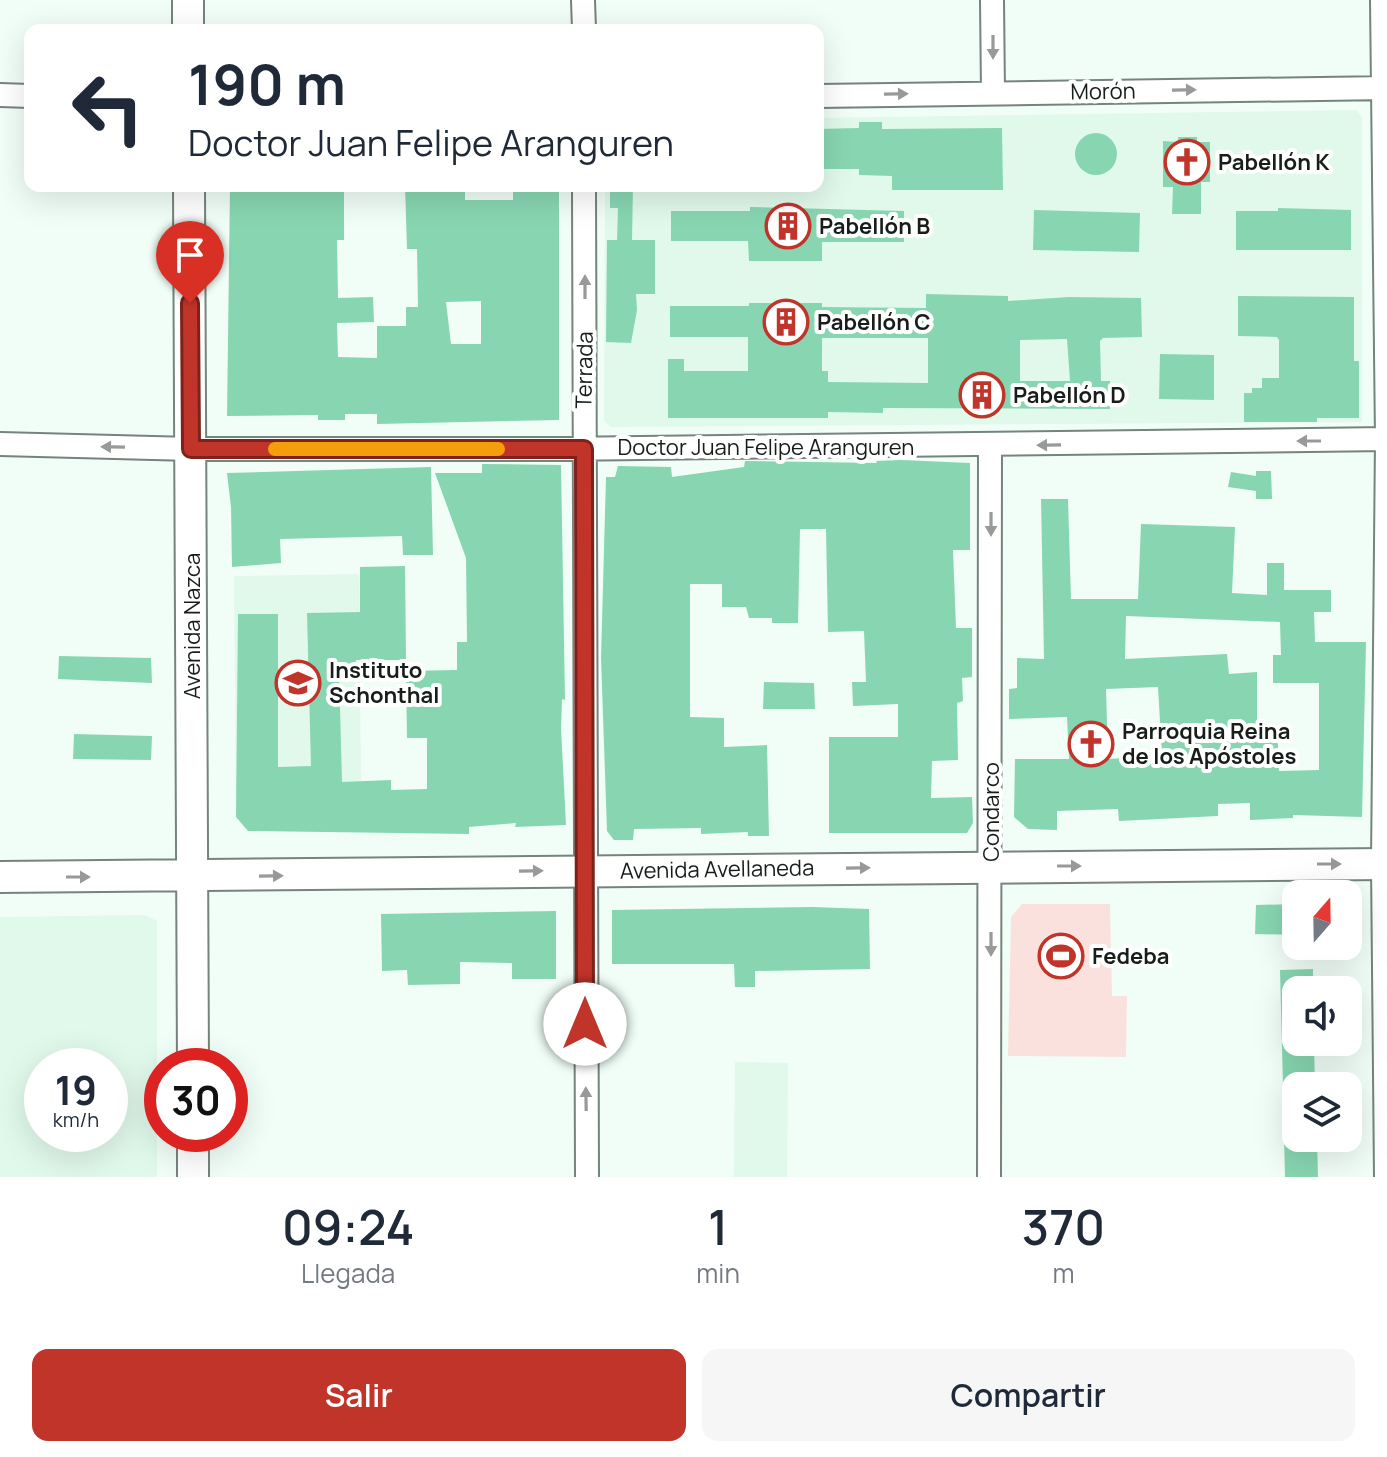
<!DOCTYPE html>
<html lang="es">
<meta charset="utf-8">
<style>
body{margin:0;font-family:Manrope,sans-serif;background:#f6f6f7;color:#1f2937;height:100vh;display:flex;flex-direction:column;font-size:30px;white-space:nowrap}
*{box-sizing:border-box;margin:0}
p{font-size:26px;color:#747a83}
.icon{flex:none;width:44px;height:44px;fill:none;stroke:currentColor;stroke-width:2;stroke-linecap:round;stroke-linejoin:round}
.map{position:relative;height:1177px;overflow:hidden}
.sheet{display:flex;flex-direction:column;background:#fff;flex:1}
.sheet>*{flex:none}
.hud{position:absolute;left:24px;top:24px;width:800px;height:168px;border-radius:16px;box-shadow:0 8px 32px #0002;background:#fff;color:#1f2937;overflow:hidden}
.needle{width:52px;rotate:20deg}
.buttons{position:absolute;left:1282px;top:880px;display:grid;gap:16px}
.buttons a{display:grid;place-items:center;width:80px;height:80px;border-radius:16px;background:#fff;box-shadow:0 8px 32px #0002;font-size:40px}
.speed{position:absolute;left:24px;top:1048px;display:flex;gap:16px;font-size:40px;font-weight:700;text-align:center}
.speed>*{display:grid;place-content:center;width:104px;height:104px;border-radius:50%;background:#fff;box-shadow:0 8px 32px #0002;line-height:1}
.speed small{font-size:20px;font-weight:400}
.speed .limit{border:12px solid #d22;background:#fff;color:#111}
.pin{position:absolute;display:grid;place-items:center;width:68px;height:68px;color:#fff;margin:-82px -34px;border-radius:50% 50% 50% 0;rotate:-45deg;box-shadow:0 0 8px #0007}
.pin .icon{rotate:45deg}
.me{position:absolute;width:88px;margin:-44px;rotate:0deg;stroke-linejoin:round;filter:drop-shadow(0 0 6px #0008)}
.turn{display:flex;align-items:center;gap:28px;height:168px;padding:0 32px;font-size:36px}
.turn .icon{width:104px;height:104px;stroke-width:2.5}
.turn b{display:block;font-size:56px;line-height:68px}
.eta{display:flex;justify-content:space-evenly;align-items:center;height:136px;text-align:center}
.eta b{font-size:48px;font-weight:600;line-height:56px}
.cta{display:flex;gap:16px;margin-top:auto;padding:16px 32px}
.cta a{flex:1;height:92px;border-radius:16px;background:#c1342a;color:#fff;font-size:32px;font-weight:600;line-height:92px;text-align:center}
.cta a+a{background:#f6f6f7;color:#1f2937}
.map>svg:first-child{display:block}
.built{fill:#e0f9eb;fill-rule:evenodd}
.green{fill:#fbe1dd}
.building{fill:#88d6b1;fill-rule:evenodd}
.lines{fill:none;stroke-linecap:round;stroke-linejoin:round}
.minor-casing{stroke:#75847c;stroke-width:26}
.major-casing{stroke:#75847c;stroke-width:34}
.minor{stroke:#fff;stroke-width:22}
.major{stroke:#fff;stroke-width:30}
.oneway{fill:#979a98}
.route-casing{stroke:#7d221b;stroke-width:20}
.route{stroke:#c1342a;stroke-width:14}
.slow{stroke:#f59e0b;stroke-width:14}
.labels{text-anchor:middle;dominant-baseline:central;stroke-width:8;stroke-linejoin:round;paint-order:stroke}
.street-label{font-size:22px;fill:#171e1a;stroke:#fff}
.poi-label{font-size:22px;font-weight:bold;fill:#171e1a;stroke:#fff;text-anchor:start}
</style>
<div class="map">
<svg width="1387" height="1177" viewBox="0 0 1387 1177">
<rect width="100%" height="100%" fill="#f0fef7"/>
<path class="built" d="M1356,110L1362,117V422L611,427L604,421L605,186H818V118Z
M359,574L361,790L236,817L234,576Z
M145,915L157,921V1177H0V917ZM42,1066H110V1134H42Z
M735,1062L788,1063L787,1177H734Z"/>
<path class="green" d="M1022,904H1110L1112,996H1127L1126,1057L1008,1056L1011,917Z"/>
<path class="building" d="M859,122H882V129L1002,128L1003,190H892V176L859,175V169H818V129L859,128Z
M1075 154a21 21 0 1 1 42 0a21 21 0 1 1-42 0Z
M1178,137H1197V142H1210V182H1201V214H1172L1173,187H1163V141L1178,142Z
M230,186H344V240H337L338,298L373,297L374,322L337,323L338,357L377,358V326H406V307H418L417,249H407L405,186H465V200H513V186H559V420L377,424V414H345V420H318V415L227,416ZM481,301V344H451L446,302Z
M610,186H633L632,240H655V294H636L637,310L631,343L606,342L607,240H617L618,208H610Z
M750,207L904,211V242H822V261H749L748,241H671V211H750Z
M1278,208L1351,210V250H1236V211H1278Z
M1034,210L1140,213L1139,252L1033,250Z
M926,294L1008,296V301L1069,297L1141,298L1142,337L1103,338L1100,341L1101,381H1110V409L883,408V413L828,412V418H668V359H684V371H748V337H670V306H749V303H822V307L926,308ZM822,338H928V383L828,382V371H822ZM1067,339L1070,381H1020V340Z
M1238,296L1354,297V361H1359V418H1317V422H1244V393H1252V388H1262V378H1279V340L1277,337L1238,336Z
M1160,354L1214,355V400L1159,399Z
M901,460L970,463V550H953L956,628H972V677L962,678L963,701L957,703L958,760L932,761L931,798L972,797L973,823L967,833H829V737H898V704L853,706L852,682H866L864,631L828,632L826,529H800L798,623H772V618H749L746,607H722V584H690V717L724,718V747L767,745L769,836H748V832L701,834V828L634,829L633,840H614L607,831L601,658L606,477H615L618,466L671,467L672,477L744,467L745,461L877,463L876,461Z
M482,464L561,465L565,700L562,699L561,728L566,825L515,827L516,823L469,827V834L248,831L236,817L238,614H278V767L311,766L307,613L360,612V567L405,566L406,660H356L355,670L339,669L342,782L391,780V790L427,789V738H407L406,671L457,670V642H467L466,558L435,473H482Z
M431,467L433,555H403L402,536L280,539L281,563L232,567L231,507L227,473Z
M1256,471H1271L1272,499H1256V491L1228,487L1231,472L1256,476Z
M1041,499H1068L1071,599H1138L1141,524L1235,527L1232,593L1267,595V563H1284V590H1331V612H1314L1315,642H1366L1362,817L1293,815V818L1250,820V803L1218,804V816L1119,821L1118,809L1057,811V830L1028,829L1014,817L1015,759H1069L1067,717L1009,719V689L1017,688V658L1044,659ZM1126,616L1280,622L1281,655H1273V683H1319V770L1279,771L1277,724L1257,725V672L1229,674L1227,654L1125,659ZM1158,687L1162,756L1108,759L1106,689Z
M59,656L151,658L152,683L58,679Z
M764,682L814,683L815,709H763Z
M74,734L152,736L151,760L73,759Z
M1296,904V935L1255,934L1256,905Z
M812,907L869,909L870,969L755,971V987H735L734,964H612V910Z
M556,911V979H512V963L460,962V984L408,985L407,970L382,971L381,914Z
M1313,969V990H1296V1042H1314L1315,1086H1283L1280,970Z
M1284,1138H1317L1318,1177H1285Z"/>
<g class="lines">
<g class="minor-casing">
<path id="minor" d="M583,0L584,30
M992,0L993,93
M1382,0L1387,439L1383,864L1386,1177
M0,95L30,96
M818,96L1387,88
M584,186L587,1177
M0,444L191,449H559L1387,439
M989,1177L990,446"/>
</g>
<g class="major-casing">
<path id="major" d="M188,0V30
M189,186L193,1066
M0,877L1387,864
M193,1134V1177"/>
</g>
<use href="#minor" class="minor"/>
<use href="#major" class="major"/>
</g>
<defs><path id="oneway-solid" d="M-6-.8H1V-3.2L6.5 0L1 3.2V.8H-6Z" transform="scale(2)"/></defs>
<g class="oneway">
<use href="#oneway-solid" transform="translate(993 47) rotate(90)"/>
<use href="#oneway-solid" transform="translate(1184 90) rotate(-1)"/>
<use href="#oneway-solid" transform="translate(896 94) rotate(-1)"/>
<use href="#oneway-solid" transform="translate(585 287) rotate(-90)"/>
<use href="#oneway-solid" transform="translate(1309 441) rotate(180)"/>
<use href="#oneway-solid" transform="translate(1049 445) rotate(179)"/>
<use href="#oneway-solid" transform="translate(113 447) rotate(-179)"/>
<use href="#oneway-solid" transform="translate(991 524) rotate(90)"/>
<use href="#oneway-solid" transform="translate(1329 864)"/>
<use href="#oneway-solid" transform="translate(1069 866)"/>
<use href="#oneway-solid" transform="translate(858 868) rotate(-1)"/>
<use href="#oneway-solid" transform="translate(531 871) rotate(-1)"/>
<use href="#oneway-solid" transform="translate(271 876) rotate(-1)"/>
<use href="#oneway-solid" transform="translate(78 877)"/>
<use href="#oneway-solid" transform="translate(991 944) rotate(90)"/>
<use href="#oneway-solid" transform="translate(586 1099) rotate(-91)"/>
</g>
<g class="lines">
<g class="route-casing">
<path id="route" d="M190,303L191,449H584L585,1024"/>
</g>
<use href="#route" class="route"/>
<path class="slow" d="M275,449H498"/>
</g>
<defs>
<g id="church-ring" transform="scale(2.3)"><circle r="9.5" fill="#fff" stroke="#c1342a" stroke-width="1.5"/><path d="M-1.2-6h2.4v3.5h3.3v2.4h-3.3V6h-2.4V-.1h-3.3v-2.4h3.3Z" fill="#c1342a"/></g>
<g id="building-ring" transform="scale(2.3)"><circle r="9.5" fill="#fff" stroke="#c1342a" stroke-width="1.5"/><path d="M-4-6H4V6H1V3H-1V6H-4ZM-2.5-4.3h1.7v1.8h-1.7ZM.8-4.3h1.7v1.8H.8ZM-2.5-1h1.7V.8h-1.7ZM.8-1h1.7V.8H.8Z" fill="#c1342a"/></g>
<g id="school-ring" transform="scale(2.3)"><circle r="9.5" fill="#fff" stroke="#c1342a" stroke-width="1.5"/><path d="M0-5L7-2L0 1L-7-2ZM-4 1L0 2.5L4 1V4Q0 6-4 4Z" fill="#c1342a"/></g>
<g id="stadium-ring" transform="scale(2.3)"><circle r="9.5" fill="#fff" stroke="#c1342a" stroke-width="1.5"/><path d="M0-5a6.5 5 0 1 0 0 10a6.5 5 0 1 0 0-10ZM-3.5-1.8h7v3.6h-7Z" fill="#c1342a"/></g>
</defs>
<g fill-rule="evenodd">
<use href="#church-ring" x="1187" y="162"/>
<use href="#building-ring" x="788" y="226"/>
<use href="#building-ring" x="786" y="322"/>
<use href="#building-ring" x="982" y="395"/>
<use href="#school-ring" x="298" y="683"/>
<use href="#church-ring" x="1091" y="744"/>
<use href="#stadium-ring" x="1061" y="956"/>
</g>
<g class="labels">
<g class="street-label">
<text transform="translate(1103 91) rotate(-1)">Morón</text>
<text transform="translate(584 370) rotate(-89)">Terrada</text>
<text x="766" y="447">Doctor Juan Felipe Aranguren</text>
<text transform="translate(192 626) rotate(-90)">Avenida Nazca</text>
<text transform="translate(991 812) rotate(-90)">Condarco</text>
<text transform="translate(717 869) rotate(-1)">Avenida Avellaneda</text>
</g>
<g class="poi-label">
<text x="1218" y="162">Pabellón K</text>
<text x="819" y="226">Pabellón B</text>
<text x="817" y="322">Pabellón C</text>
<text x="1013" y="395">Pabellón D</text>
<text x="329" y="670">Instituto<tspan x="329" dy="25">Schonthal</tspan></text>
<text x="1122" y="731">Parroquia Reina<tspan x="1122" dy="25">de los Apóstoles</tspan></text>
<text x="1092" y="956">Fedeba</text>
</g>
</g>
</svg>
<div class="buttons">
<a><svg class="needle" viewBox="-14 -14 28 28"><path d="M0-13l5 13h-10z" fill="#e53935"/><path d="M0 13l5-13h-10z" fill="#747a83"/></svg></a>
<a><svg class="icon" aria-label="sound" viewBox="0 0 24 24"><path d="M4 9h4l5-4v14l-5-4H4zM17 9q2 3 0 6"/></svg></a>
<a><svg class="icon" aria-label="layers" viewBox="0 0 24 24"><path d="M12 4l9 5-9 5-9-5zM3 14l9 5 9-5"/></svg></a>
</div>
<div class="speed"><div>19<small>km/h</small></div><div class="limit">30</div></div>
<div class="pin" style="left:190px;top:303px;background:#d93025"><svg class="icon" aria-label="arrive" viewBox="0 0 24 24"><path d="M6 21V4h12l-3 4 3 4H6"/></svg></div>
<svg class="me" style="left:585px;top:1024px" viewBox="-20 -20 40 40"><circle r="19" fill="#fff"/><path d="M0-13L10 11 0 6-10 11z" fill="#c1342a"/></svg>
<div class="hud">
<div class="turn"><svg class="icon" aria-label="left" viewBox="0 0 24 24"><path d="M17 20v-9H6M10 6l-5 5 5 5"/></svg><div><b>190 m</b>Doctor Juan Felipe Aranguren</div></div>
</div>
</div>
<section class="sheet">
<div class="eta">
<div><b>09:24</b><p>Llegada</p></div>
<div><b>1</b><p>min</p></div>
<div><b>370</b><p>m</p></div>
</div>
<div class="cta"><a>Salir</a><a>Compartir</a></div>
</section>
